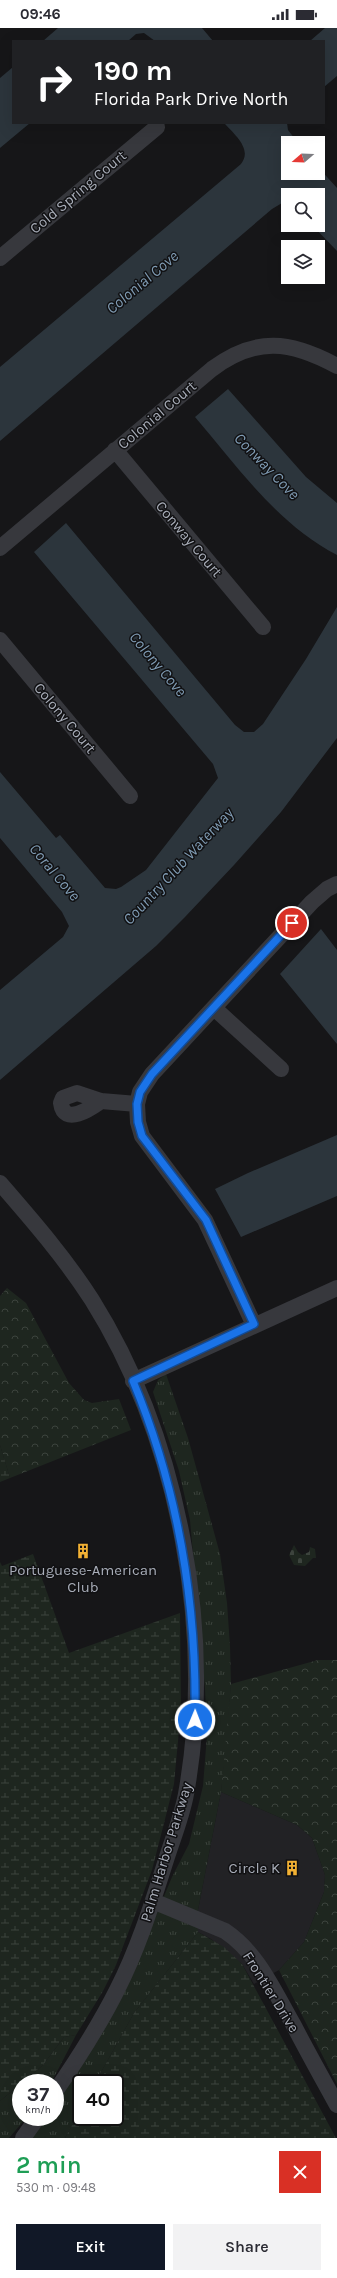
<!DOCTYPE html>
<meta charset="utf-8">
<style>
body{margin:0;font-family:Karla,sans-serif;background:#f2f2f3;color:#2b2b33;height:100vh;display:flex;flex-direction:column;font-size:15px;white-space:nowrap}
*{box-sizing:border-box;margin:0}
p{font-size:13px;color:#7c7c81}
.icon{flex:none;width:22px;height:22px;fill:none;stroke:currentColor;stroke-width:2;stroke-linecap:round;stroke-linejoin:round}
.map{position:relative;height:2110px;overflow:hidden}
.details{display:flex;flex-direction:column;background:#fff;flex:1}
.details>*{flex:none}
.hud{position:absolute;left:12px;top:12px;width:313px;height:84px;border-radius:0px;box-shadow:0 4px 16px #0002;background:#202124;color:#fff;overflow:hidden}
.needle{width:26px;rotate:251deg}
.buttons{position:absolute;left:281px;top:108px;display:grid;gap:8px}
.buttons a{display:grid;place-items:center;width:44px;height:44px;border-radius:0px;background:#fff;box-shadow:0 4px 16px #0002;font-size:20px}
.speed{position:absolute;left:12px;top:2046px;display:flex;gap:8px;font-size:20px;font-weight:700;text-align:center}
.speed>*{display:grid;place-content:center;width:52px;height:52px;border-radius:50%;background:#fff;box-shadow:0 4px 16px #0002;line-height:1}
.speed small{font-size:10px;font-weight:400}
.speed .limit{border:2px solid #111;border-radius:6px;background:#fff;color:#111}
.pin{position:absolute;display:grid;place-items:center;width:34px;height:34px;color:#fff;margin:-17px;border:2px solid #fff;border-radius:50%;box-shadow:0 1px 4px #0007}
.me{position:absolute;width:44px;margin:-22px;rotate:1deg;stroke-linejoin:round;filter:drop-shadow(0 0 3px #0008)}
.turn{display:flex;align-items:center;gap:14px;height:84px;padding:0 16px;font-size:18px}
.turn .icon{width:52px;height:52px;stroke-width:2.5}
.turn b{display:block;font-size:28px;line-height:34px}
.round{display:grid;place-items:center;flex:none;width:42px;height:42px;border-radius:0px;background:#f2f2f3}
.headline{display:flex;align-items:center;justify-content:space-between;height:68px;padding:0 16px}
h1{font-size:24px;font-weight:600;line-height:30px;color:#1e9e55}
.button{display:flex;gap:8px;margin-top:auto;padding:8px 16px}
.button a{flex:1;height:46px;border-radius:0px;background:#111827;color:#fff;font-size:16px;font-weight:600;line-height:46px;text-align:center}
.button a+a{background:#f2f2f3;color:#2b2b33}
.status{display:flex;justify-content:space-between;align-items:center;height:28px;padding:0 20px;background:#fff;direction:ltr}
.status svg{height:11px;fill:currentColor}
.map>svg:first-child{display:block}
.built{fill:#222225}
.grass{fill:url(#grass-tufts)}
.forest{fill:url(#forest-crowns)}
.wetland{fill:url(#wetland-marsh)}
.cemetery{fill:url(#cemetery-stones)}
.water{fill:#2c353c}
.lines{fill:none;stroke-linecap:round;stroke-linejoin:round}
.minor{stroke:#37383d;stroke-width:16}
.route-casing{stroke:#114b97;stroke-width:10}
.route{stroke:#1a73e8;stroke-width:7}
.labels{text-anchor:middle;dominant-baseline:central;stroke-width:3;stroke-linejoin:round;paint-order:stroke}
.street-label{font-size:15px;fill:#a8adb8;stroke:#111113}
.poi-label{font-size:15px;fill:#a8adb8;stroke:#111113}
.water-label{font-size:16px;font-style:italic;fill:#7f9bb3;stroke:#111113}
</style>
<div class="status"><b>09:46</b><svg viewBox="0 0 49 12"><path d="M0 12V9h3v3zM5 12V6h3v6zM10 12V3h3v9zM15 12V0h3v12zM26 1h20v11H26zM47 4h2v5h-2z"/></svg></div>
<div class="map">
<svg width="337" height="2110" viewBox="0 0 337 2110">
<defs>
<pattern id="grass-tufts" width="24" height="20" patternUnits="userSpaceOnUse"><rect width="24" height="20" fill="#1e261f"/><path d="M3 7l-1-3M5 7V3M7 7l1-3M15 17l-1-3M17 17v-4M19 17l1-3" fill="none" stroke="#3c433d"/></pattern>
<pattern id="forest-crowns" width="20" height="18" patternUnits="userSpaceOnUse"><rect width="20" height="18" fill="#1e261f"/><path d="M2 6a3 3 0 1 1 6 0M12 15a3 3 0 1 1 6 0" fill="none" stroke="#3c433d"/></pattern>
<pattern id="wetland-marsh" width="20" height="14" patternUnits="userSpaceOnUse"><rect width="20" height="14" fill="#1e261f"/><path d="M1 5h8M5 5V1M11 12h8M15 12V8" fill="none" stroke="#3c433d"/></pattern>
<pattern id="cemetery-stones" width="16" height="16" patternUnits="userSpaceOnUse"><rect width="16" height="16" fill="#1e261f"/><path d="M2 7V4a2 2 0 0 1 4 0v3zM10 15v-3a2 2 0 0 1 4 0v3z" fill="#3c433d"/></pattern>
</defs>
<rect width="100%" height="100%" fill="#161618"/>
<path class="built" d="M221,1764L297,1797L312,1810L325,1847L324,1864L304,1914L279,1942L254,1956L242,1936L211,1911L198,1904V1882Z"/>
<path class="grass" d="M166,1346L188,1410L220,1526L227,1575L230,1618L231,1656L227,1710L221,1764L198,1882V1904L134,1985L95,2055H81V2081L65,2110H32L48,2089H55V2077L123,1967L172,1849L189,1816L203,1758L207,1707L205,1660L190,1492L179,1443L153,1364L158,1352Z
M76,2007L51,2055H22L43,2037L64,2009Z
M21,2056V2089H27L9,2110H0V2073Z"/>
<path class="forest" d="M7,1260L26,1275L69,1355L84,1372L92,1375L119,1371L131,1402L10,1450L0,1417V1268Z
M318,1632H337V2056L279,1942L304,1914L324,1864L325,1847L312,1810L297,1797L221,1764L231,1656Z"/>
<path class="wetland" d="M0,1417L10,1450L0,1454Z
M33,1526L69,1625L180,1585L181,1681L174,1756L152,1842L116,1937L103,1963L76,2007L64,2009L43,2037L0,2073V1534L2,1538Z
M198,1904L224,1919L242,1936L336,2110H65L81,2081V2089H115V2055H95L134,1985Z"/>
<path class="cemetery" d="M294,1517L298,1524L302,1527L309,1524L310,1519L315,1521L316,1530H313L305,1538L294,1537L289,1527Z"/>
<path class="water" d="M58,0H202L213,13H155L144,5L136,6L128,13H43Z
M325,0H337V48L324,59V13H310Z
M13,39V95H30L0,120V50Z
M224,95H287L288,102L298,115H288V145H318V139L337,160V223L312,197H318V167H288V175H282L272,181L0,413V339L241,136C253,121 234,106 224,95Z
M228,361L306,449L337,475V527C277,496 238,439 195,389Z
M66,495L235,697L244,704H254L263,696L306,631L337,579V710L281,784L234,837L185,889L156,918L0,1052V962L63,909L69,898L62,884L0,810V744L56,810L60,807L105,860L116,861L121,859L146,842L218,750L213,736L34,524Z
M321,901L337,922V1016L280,946Z
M337,1107V1168L241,1209L215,1161L248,1145Z"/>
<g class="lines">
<path class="minor" d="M0,230L157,99
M115,422L263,599
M0,520L212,341C256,308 291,313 337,338
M0,612L130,768
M214,980L281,1041
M101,1073C91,1080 64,1099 61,1075L63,1070L77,1065L101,1073L137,1076
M0,1155C33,1193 65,1230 92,1272C179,1411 215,1605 186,1766C182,1788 173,1810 166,1832C152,1876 138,1921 117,1962C99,1998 77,2032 55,2064
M254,1297L205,1192L142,1108L138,1094L137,1076L140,1064L152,1046L312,874L327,861L337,856
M133,1353L337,1260
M153,1873L225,1903C258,1925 274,1963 293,1996C307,2023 322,2050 337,2077
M23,2110L38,2089"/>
</g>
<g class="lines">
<g class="route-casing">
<path id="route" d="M195,1692C197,1574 178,1461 133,1353L254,1296L206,1192L142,1108L138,1094L137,1076L140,1064L152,1046L292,895"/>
</g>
<use href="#route" class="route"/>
</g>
<defs>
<g id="building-bare" transform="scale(1.2)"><path d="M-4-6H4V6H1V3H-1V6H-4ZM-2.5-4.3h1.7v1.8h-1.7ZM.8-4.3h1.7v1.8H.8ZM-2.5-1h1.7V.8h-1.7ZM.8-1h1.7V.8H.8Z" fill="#f2b134" stroke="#111113" stroke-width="2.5" paint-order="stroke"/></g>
</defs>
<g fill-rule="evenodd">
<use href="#building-bare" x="83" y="1523"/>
<use href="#building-bare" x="292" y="1840"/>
</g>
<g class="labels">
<g class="street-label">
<text transform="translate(78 164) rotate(-40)">Cold Spring Court</text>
<text transform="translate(157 387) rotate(-40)">Colonial Court</text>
<text transform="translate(189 511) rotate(50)">Conway Court</text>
<text transform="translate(65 690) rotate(50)">Colony Court</text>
<text transform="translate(166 1824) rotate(-73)">Palm Harbor Parkway</text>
<text transform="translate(271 1964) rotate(58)">Frontier Drive</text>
</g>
<g class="poi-label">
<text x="83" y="1542">Portuguese-American<tspan x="83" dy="17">Club</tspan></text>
<text x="280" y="1840" text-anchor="end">Circle K</text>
</g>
<g class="water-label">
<text transform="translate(142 254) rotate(-40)">Colonial Cove</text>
<text transform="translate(267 438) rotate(46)">Conway Cove</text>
<text transform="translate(158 636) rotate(50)">Colony Cove</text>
<text transform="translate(178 838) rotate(-47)">Country Club Waterway</text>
<text transform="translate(55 844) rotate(50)">Coral Cove</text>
</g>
</g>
</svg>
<div class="buttons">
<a><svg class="needle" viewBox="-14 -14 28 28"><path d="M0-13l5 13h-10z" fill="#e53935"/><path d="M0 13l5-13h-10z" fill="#7c7c81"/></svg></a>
<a><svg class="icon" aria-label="search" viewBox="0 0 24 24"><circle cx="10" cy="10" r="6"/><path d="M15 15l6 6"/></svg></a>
<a><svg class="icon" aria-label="layers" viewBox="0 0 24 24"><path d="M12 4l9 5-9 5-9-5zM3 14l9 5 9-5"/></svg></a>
</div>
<div class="speed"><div>37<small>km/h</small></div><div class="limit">40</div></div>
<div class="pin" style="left:292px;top:895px;background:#d93025"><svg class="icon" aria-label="arrive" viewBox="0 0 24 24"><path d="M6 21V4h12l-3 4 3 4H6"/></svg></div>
<svg class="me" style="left:195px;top:1692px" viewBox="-20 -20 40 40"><circle r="17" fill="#1a73e8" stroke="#fff" stroke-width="3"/><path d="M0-11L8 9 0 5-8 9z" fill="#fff"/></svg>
<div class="hud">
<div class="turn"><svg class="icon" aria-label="right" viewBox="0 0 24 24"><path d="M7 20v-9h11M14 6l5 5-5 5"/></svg><div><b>190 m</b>Florida Park Drive North</div></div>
</div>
</div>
<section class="details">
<div class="headline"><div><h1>2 min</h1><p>530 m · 09:48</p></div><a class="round" style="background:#d93025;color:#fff"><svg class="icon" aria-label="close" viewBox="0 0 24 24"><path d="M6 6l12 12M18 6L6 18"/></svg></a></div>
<div class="button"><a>Exit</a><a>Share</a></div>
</section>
